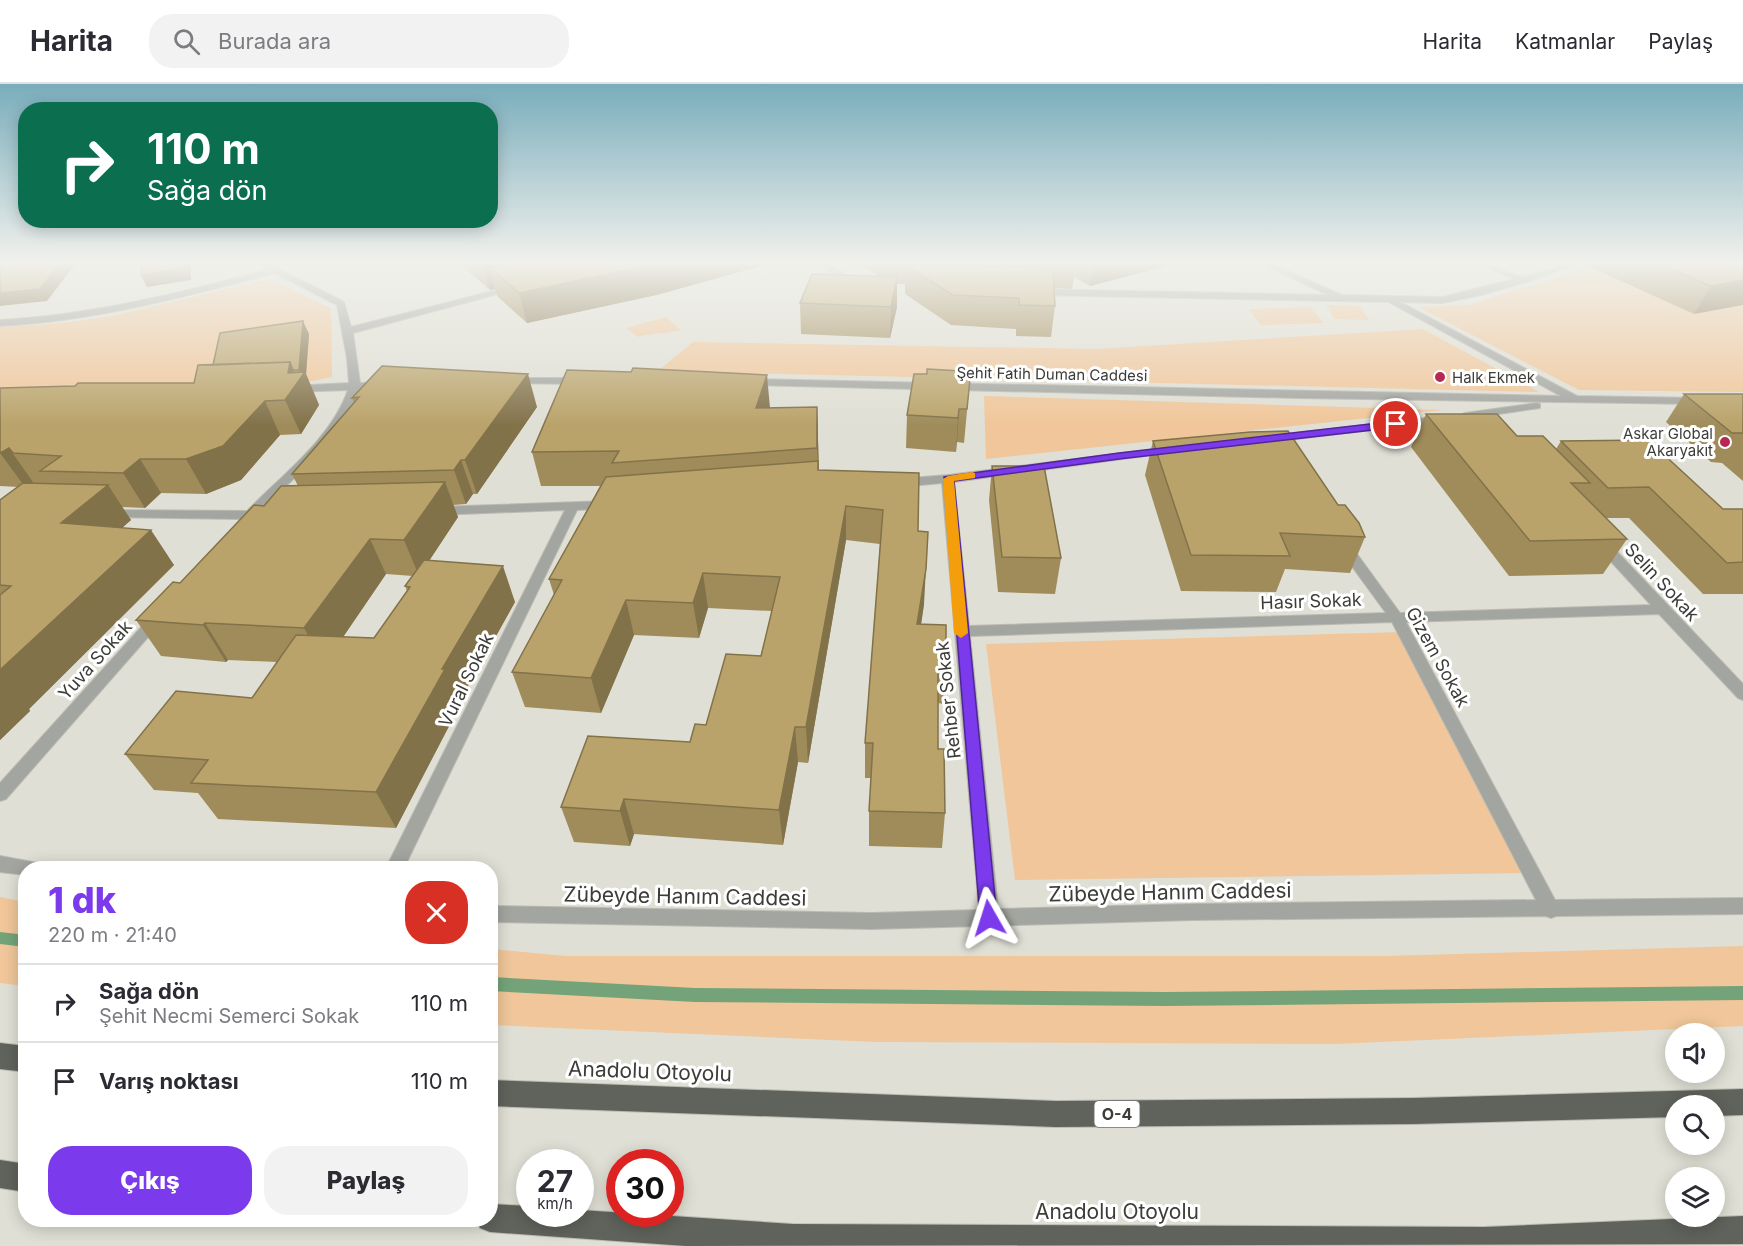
<!DOCTYPE html>
<html lang="tr">
<meta charset="utf-8">
<style>
body{margin:0;font-family:Inter,sans-serif;background:#f2f2f3;color:#2b2b33;height:100vh;display:flex;flex-direction:column;font-size:22px;white-space:nowrap}
*{box-sizing:border-box;margin:0}
p{font-size:20px;color:#7c7c81}
.icon{flex:none;width:33px;height:33px;fill:none;stroke:currentColor;stroke-width:2;stroke-linecap:round;stroke-linejoin:round}
.map{position:relative;flex:1;overflow:hidden}
.drawer{position:absolute;left:18px;top:777px;width:480px;height:366px;display:flex;flex-direction:column;background:#fff;border-radius:24px;box-shadow:0 3px 15px #0003}
.drawer>*{flex:none}
.guide{position:absolute;left:18px;top:18px;width:480px;height:126px;border-radius:24px;box-shadow:0 3px 15px #0003;background:#0b6e4f;color:#fff;overflow:hidden}
.tools{position:absolute;left:1665px;top:939px;display:grid;gap:12px}
.tools a{display:grid;place-items:center;width:60px;height:60px;border-radius:50%;background:#fff;box-shadow:0 3px 15px #0003;font-size:30px}
.speed{position:absolute;left:516px;top:1065px;display:flex;gap:12px;font-size:30px;font-weight:700;text-align:center}
.speed>*{display:grid;place-content:center;width:78px;height:78px;border-radius:50%;background:#fff;box-shadow:0 3px 15px #0003;line-height:1}
.speed small{font-size:15px;font-weight:400}
.speed .limit{border:9px solid #d22;background:#fff;color:#111}
.pin{position:absolute;display:grid;place-items:center;width:51px;height:51px;color:#fff;margin:-26px;border:3px solid #fff;border-radius:50%;box-shadow:0 2px 6px #0007}
.me{position:absolute;width:66px;margin:-33px;rotate:354deg;stroke-linejoin:round;filter:drop-shadow(0 0 4px #0008)}
.turn{display:flex;align-items:center;gap:21px;height:126px;padding:0 30px;font-size:27px}
.turn .icon{width:78px;height:78px;stroke-width:2.5}
.turn b{display:block;font-size:42px;line-height:51px}
.round{display:grid;place-items:center;flex:none;width:63px;height:63px;border-radius:24px;background:#f2f2f3}
.summary{display:flex;align-items:center;justify-content:space-between;height:102px;padding:0 30px}
h1{font-size:36px;font-weight:800;line-height:45px;color:#7c3aed}
.cta{display:flex;gap:12px;margin-top:auto;padding:12px 30px}
.cta a{flex:1;height:69px;border-radius:24px;background:#7c3aed;color:#fff;font-size:24px;font-weight:800;line-height:69px;text-align:center}
.cta a+a{background:#f2f2f3;color:#2b2b33}
ul{padding:0;list-style:none}
li{display:flex;align-items:center;gap:18px;height:78px;padding:0 30px;border-top:2px solid #e1e1e2}
li div{flex:1}
li b{display:block;font-size:22px}
li em{font-style:normal}
header{display:flex;align-items:center;gap:36px;box-sizing:border-box;height:84px;padding:0 30px;background:#fff;border-bottom:2px solid #e1e1e2}
header strong{font-size:28px}
nav{display:flex;gap:33px;margin-inline-start:auto;font-size:21px}
.search{width:420px;height:54px;background:#f2f2f3;display:flex;align-items:center;gap:15px;box-sizing:border-box;padding:0 21px;border-radius:24px;color:#7c7c81;font-size:22px}
.map>svg:first-child{display:block}
.green{fill:#f0c69a}
.lines{fill:none;stroke-linecap:round;stroke-linejoin:round}
.stream{fill:#74a379;fill-rule:evenodd}
.minor-casing{stroke:#bbbbb2;stroke-width:2}
.highway-casing{stroke:#bbbbb2;stroke-width:2}
.minor{fill:#a3a5a0;fill-rule:evenodd}
.highway{fill:#5f635b;fill-rule:evenodd}
.wall{fill:#a08c5b;fill-rule:evenodd}
.shaded-wall{fill:#82724a}
.building{fill:#baa36a;stroke:#82724a;stroke-width:1.5}
.route{fill:#7c3aed;stroke:#51269a;stroke-width:1.5}
.slow{fill:#f59e0b}
.poi-dot{fill:#b72751;stroke:#fff;stroke-width:2}
.labels{text-anchor:middle;dominant-baseline:central;stroke-width:6;stroke-linejoin:round;paint-order:stroke}
.far-street-label{font-size:15px;fill:#3c3c38;stroke:#fff}
.far-poi-label{font-size:15px;fill:#3c3c38;stroke:#fff;text-anchor:start}
.shield{fill:#fff;stroke:#767674;stroke-width:1.5}
.shield-label{font-size:16px;font-weight:bold;fill:#3c3c38}
.street-label{font-size:18px;fill:#3c3c38;stroke:#fff}
.near-street-label{font-size:21px;fill:#3c3c38;stroke:#fff}
</style>
<header>
<strong>Harita</strong>
<div class="search"><svg class="icon" aria-label="search" viewBox="0 0 24 24"><circle cx="10" cy="10" r="6"/><path d="M15 15l6 6"/></svg>Burada ara</div>
<nav><a>Harita</a><a>Katmanlar</a><a>Paylaş</a></nav>
</header>
<div class="map">
<svg width="1743" height="1162" viewBox="0 0 1743 1162">
<rect width="100%" height="100%" fill="#dfdfd5"/>
<path class="green" d="M1604,179L1743,200V308L1579,306L1418,223L1469,221Z
M264,196L274,197L331,224L332,293L313,297L0,309V243L62,239L111,232Z
M1326,221L1360,222L1369,236L1334,235Z
M1310,223L1324,239L1261,241L1248,225Z
M666,233L681,246C666,250 652,249 638,253L626,244Z
M1423,245L1539,308L658,287L693,258L1096,265Z
M984,312L1443,326L986,375Z
M1404,548L1531,789L1015,796L986,560Z
M0,813L25,818V902L0,899Z
M1743,862V942L1335,960L877,958L491,941V865L565,872H1388Z"/>
<g class="lines">
<path class="stream" d="M0,848L26,851V863L0,860Z
M490,893L695,904L1165,908L1743,902V916L1165,922L695,918L490,907Z"/>
<g class="minor-casing">
<path id="minor" d="M257,179H267L344,218L351,243L516,201L520,204L353,249L360,299L381,298L386,301L381,304L359,305C343,355 296,391 260,427L268,428L270,431L268,434L253,435L246,439L240,435L104,433L102,430L108,426L247,427C282,391 331,355 348,306L291,308L286,305L291,302L349,299L347,274L337,221L275,189C184,213 94,237 0,242V236C92,231 179,209 268,186Z
M818,179H828L858,200L851,202Z
M1259,179H1270L1342,211L1443,213L1514,195L1476,179C1495,179 1507,191 1522,192C1535,193 1559,179 1578,179L1527,198L1481,211L1443,219L1400,218L1577,312L1698,314L1703,317L1698,320L1297,314L747,301L742,298L747,295L1561,312L1389,218L1034,211L1029,208L1034,205L1328,211Z
M510,294H582L587,297L582,300L506,299L505,297Z
M1536,319L1540,320V324L1465,335L1459,332L1465,329Z
M1441,332L1445,333V337L1271,358L1265,355L1271,352Z
M1170,363L1174,364V368L954,398L969,542L1386,529L1337,462L1344,458L1349,459L1400,529L1651,521L1593,458L1595,455H1605L1743,600V616L1738,614L1659,530L1406,538L1555,816L1743,814V830L1556,832L1551,834L1546,832L1193,836L871,845L490,838V822L871,829L979,826L942,399L899,403L893,399L899,395L948,391ZM1392,538L1536,816L1193,820L998,825L970,552Z
M609,417L613,418L615,421L613,424L577,426L404,784H386L565,426L435,431L429,427L435,423Z
M158,528L163,530L165,533L163,536L6,715L0,717V699L153,530Z
M0,772L38,779L41,784H26V791L0,788Z"/>
</g>
<g class="highway-casing">
<path id="highway" d="M0,959L26,962V988L0,985Z
M490,996L1056,1017L1414,1014L1743,1005V1031L1714,1032V1022H1676V1033L1414,1040L1056,1043L490,1022Z
M0,1076L26,1080V1108L0,1104Z
M490,1120L530,1122V1130H580V1126L793,1140L1484,1143L1743,1132V1160L686,1162L490,1148L480,1144L476,1136H490Z"/>
</g>
<use href="#minor" class="minor"/>
<use href="#highway" class="highway"/>
</g>
<path class="wall" d="M459,179H772L656,211L527,239L498,213L495,205L490,206Z
M858,179H1178L1090,202L1074,193L1072,205L1054,204L1055,222L1051,253L1016,252V245L951,241L905,210V200H897V223L890,254L801,250L800,219L878,192Z
M1514,179H1532L1523,182Z
M1581,179H1743L1694,230Z
M309,250L306,290L319,321L301,350L280,351L241,396L206,410L161,409L145,424L122,423L131,436L122,444L174,481L29,625L30,627L0,656V416L19,403L0,402V304L194,299L213,281Z
M382,282L537,323L477,410H473L466,420L453,421L458,433L429,477L515,518L459,618L460,621L396,744L218,735L198,709L154,706L125,670L252,614L277,578L228,576L226,578L161,572L136,536L298,402L292,390L354,319L352,314ZM386,490L413,492L405,502L407,507L374,554L343,553Z
M960,295H970L964,359L957,358L956,368L906,364L907,331Z
M1684,310H1743V397L1722,379L1711,378L1666,338Z
M817,323L819,386L918,447L924,520L921,540L946,584L943,620L938,619V665L945,729L942,764L869,762V727L871,694H865V659L880,460L846,456L808,679L798,678L783,761L634,750L630,762L574,758L561,723L690,658L706,641L761,572L772,527L708,524L699,554L634,551L601,629L525,623L512,588L554,511L549,495L600,402H541L532,368L770,324Z
M1426,330L1517,352L1556,365L1561,357L1723,425H1743V510H1703L1629,434H1606L1627,455L1603,490L1509,492L1411,363Z
M1153,357L1338,421L1365,453L1350,489L1285,485L1276,508L1181,507L1145,391Z
M992,382L1061,474L1055,510L998,508L989,416Z"/>
<path class="shaded-wall" d="M60,179H76L47,217L0,222V209Z
M185,179H191V196L147,203L141,191Z
M482,179H597L490,184L495,205L490,206Z
M660,179H772L656,211L527,239L519,209Z
M1094,179H1178L1090,202Z
M1524,179H1532L1523,182Z
M897,193V223L890,254L891,223Z
M1743,196V221L1694,230L1711,202Z
M303,237L309,250L306,290L319,321L301,350L285,316L290,278L298,298L302,292L299,286Z
M528,290L537,323L477,410L465,376Z
M767,291L770,324H756Z
M265,317L280,351L241,396L206,410L186,375Z
M817,323L818,356L819,399L817,364Z
M959,325L957,358L956,368L958,334Z
M9,364L33,398L25,403L0,369Z
M140,375L161,409L145,424L123,389Z
M461,376L473,410L466,420L454,386Z
M445,398L458,433L419,492L404,456Z
M108,401L131,436L86,475L61,439Z
M846,422V456L808,679L806,643Z
M151,446L174,481L29,625L30,627L0,656V586Z
M928,448L924,520L916,575L917,540Z
M370,455L386,490L324,581L304,544Z
M503,482L515,518L459,618L460,621L396,744L376,708L442,585Z
M703,489L708,524L699,554L693,519Z
M626,516L634,551L601,629L591,594Z
M205,539L228,576L226,578L203,541Z
M795,643L798,678L783,761L779,726Z
M624,715L634,750L630,762L620,727Z"/>
<path class="building" d="M0,179H60L40,205L0,209Z
M142,179H185V184L141,191Z
M509,179H660L519,209L490,184Z
M1657,179H1743V196L1711,202Z
M905,181L1050,184L1044,186H1053L1055,222L1019,221V214L953,211Z
M812,190L897,193L891,223L800,219Z
M303,237L299,286H293L290,278L213,281L220,249Z
M290,278L288,289L305,288L285,316L265,317L223,362L186,375H140L123,389L40,387L61,372L13,369L9,364L0,369V304L75,302L78,299H194L198,281Z
M382,282L528,290L465,376H461L454,386L292,390L359,313L352,314Z
M633,284L767,291L756,324L817,323V364L612,379L619,367L532,368L567,286L631,288Z
M927,285L961,287L960,295H970L967,325H959L958,334L907,331L914,290H927Z
M1684,310H1743V349H1732Z
M1426,330H1497L1517,352H1543L1590,399H1571L1627,455L1530,457Z
M1288,347L1338,421H1345L1359,439L1365,453L1280,449L1290,472L1191,471L1153,357L1250,348Z
M1648,356L1723,425H1743V478L1727,479L1649,403L1608,404L1561,357Z
M818,377V386L919,389L918,447L928,448L926,485L917,540L946,541V584H938V665H944L945,729L869,727L873,659H865L883,426L846,422L806,643H795L779,726L624,715L620,727L561,723L588,652L690,658L695,640L706,641L726,570L761,572L780,493L703,489L693,519L626,516L591,594L512,588L562,496L549,495L606,393Z
M992,382H1044L1061,474L1002,473Z
M445,398L404,456L370,455L304,544L205,539L203,541L136,536L173,498L180,499L254,421L264,422L281,402Z
M23,399L108,401L61,439L151,446L0,586V511L11,502L0,501V416Z
M424,476L503,482L442,585H445L376,708L191,699L208,676L125,670L176,607L252,614L296,551L374,554L410,503L405,502Z"/>
<linearGradient id="sky" x2="0" y2="1"><stop stop-color="#79adbc"/><stop offset="0.52" stop-color="#f1f1ec"/><stop offset="1" stop-color="#f1f1ec" stop-opacity="0"/></linearGradient>
<rect width="1743" height="342" fill="url(#sky)"/>
<path class="route" d="M1396,337L1399,338V343L1119,375L954,397L997,834L995,839L989,842L983,839L980,834L944,393L1119,369Z"/>
<path class="slow" d="M972,388L975,389V394L954,397L968,549L961,554L954,549L943,395L948,392Z"/>
<g class="poi-dot">
<circle cx="1440" cy="293" r="6"/>
<circle cx="1725" cy="358" r="6"/>
</g>
<g class="labels">
<g class="far-street-label">
<text transform="translate(1052 290) rotate(1)">Şehit Fatih Duman Caddesi</text>
</g>
<g class="far-poi-label">
<text x="1452" y="293">Halk Ekmek</text>
<text x="1713" y="349" text-anchor="end">Askar Global<tspan x="1713" dy="17">Akaryakıt</tspan></text>
</g>
<rect class="shield" x="1094.5" y="1017" width="45" height="26" rx="4.5"/>
<g class="shield-label">
<text x="1117" y="1030">O-4</text>
</g>
<g class="street-label">
<text transform="translate(1662 498) rotate(47)">Selin Sokak</text>
<text transform="translate(1311 517) rotate(-2)">Hasır Sokak</text>
<text transform="translate(1438 573) rotate(61)">Gizem Sokak</text>
<text transform="translate(95 576) rotate(-48)">Yuva Sokak</text>
<text transform="translate(466 596) rotate(-64)">Vural Sokak</text>
<text transform="translate(948 616) rotate(-96)">Rehber Sokak</text>
</g>
<g class="near-street-label">
<text transform="translate(1170 808) rotate(-1)">Zübeyde Hanım Caddesi</text>
<text transform="translate(685 812) rotate(1)">Zübeyde Hanım Caddesi</text>
<text transform="translate(650 987) rotate(2)">Anadolu Otoyolu</text>
<text x="1117" y="1127">Anadolu Otoyolu</text>
</g>
</g>
</svg>
<div class="tools">
<a><svg class="icon" aria-label="sound" viewBox="0 0 24 24"><path d="M4 9h4l5-4v14l-5-4H4zM17 9q2 3 0 6"/></svg></a>
<a><svg class="icon" aria-label="search" viewBox="0 0 24 24"><circle cx="10" cy="10" r="6"/><path d="M15 15l6 6"/></svg></a>
<a><svg class="icon" aria-label="layers" viewBox="0 0 24 24"><path d="M12 4l9 5-9 5-9-5zM3 14l9 5 9-5"/></svg></a>
</div>
<div class="speed"><div>27<small>km/h</small></div><div class="limit">30</div></div>
<div class="pin" style="left:1396px;top:340px;background:#d93025"><svg class="icon" aria-label="arrive" viewBox="0 0 24 24"><path d="M6 21V4h12l-3 4 3 4H6"/></svg></div>
<svg class="me" style="left:989px;top:834px" viewBox="-20 -20 40 40"><path d="M0-17L14 15 0 8-14 15z" fill="#7c3aed" stroke="#fff" stroke-width="4"/></svg>
<div class="guide">
<div class="turn"><svg class="icon" aria-label="right" viewBox="0 0 24 24"><path d="M7 20v-9h11M14 6l5 5-5 5"/></svg><div><b>110 m</b>Sağa dön</div></div>
</div>
<section class="drawer">
<div class="summary"><div><h1>1 dk</h1><p>220 m · 21:40</p></div><a class="round" style="background:#d93025;color:#fff"><svg class="icon" aria-label="close" viewBox="0 0 24 24"><path d="M6 6l12 12M18 6L6 18"/></svg></a></div>
<ul>
<li><svg class="icon" aria-label="right" viewBox="0 0 24 24"><path d="M7 20v-9h11M14 6l5 5-5 5"/></svg><div><b>Sağa dön</b><p>Şehit Necmi Semerci Sokak</p></div><em>110 m</em></li>
<li><svg class="icon" aria-label="arrive" viewBox="0 0 24 24"><path d="M6 21V4h12l-3 4 3 4H6"/></svg><div><b>Varış noktası</b></div><em>110 m</em></li>
</ul>
<div class="cta"><a>Çıkış</a><a>Paylaş</a></div>
</section>
</div>
